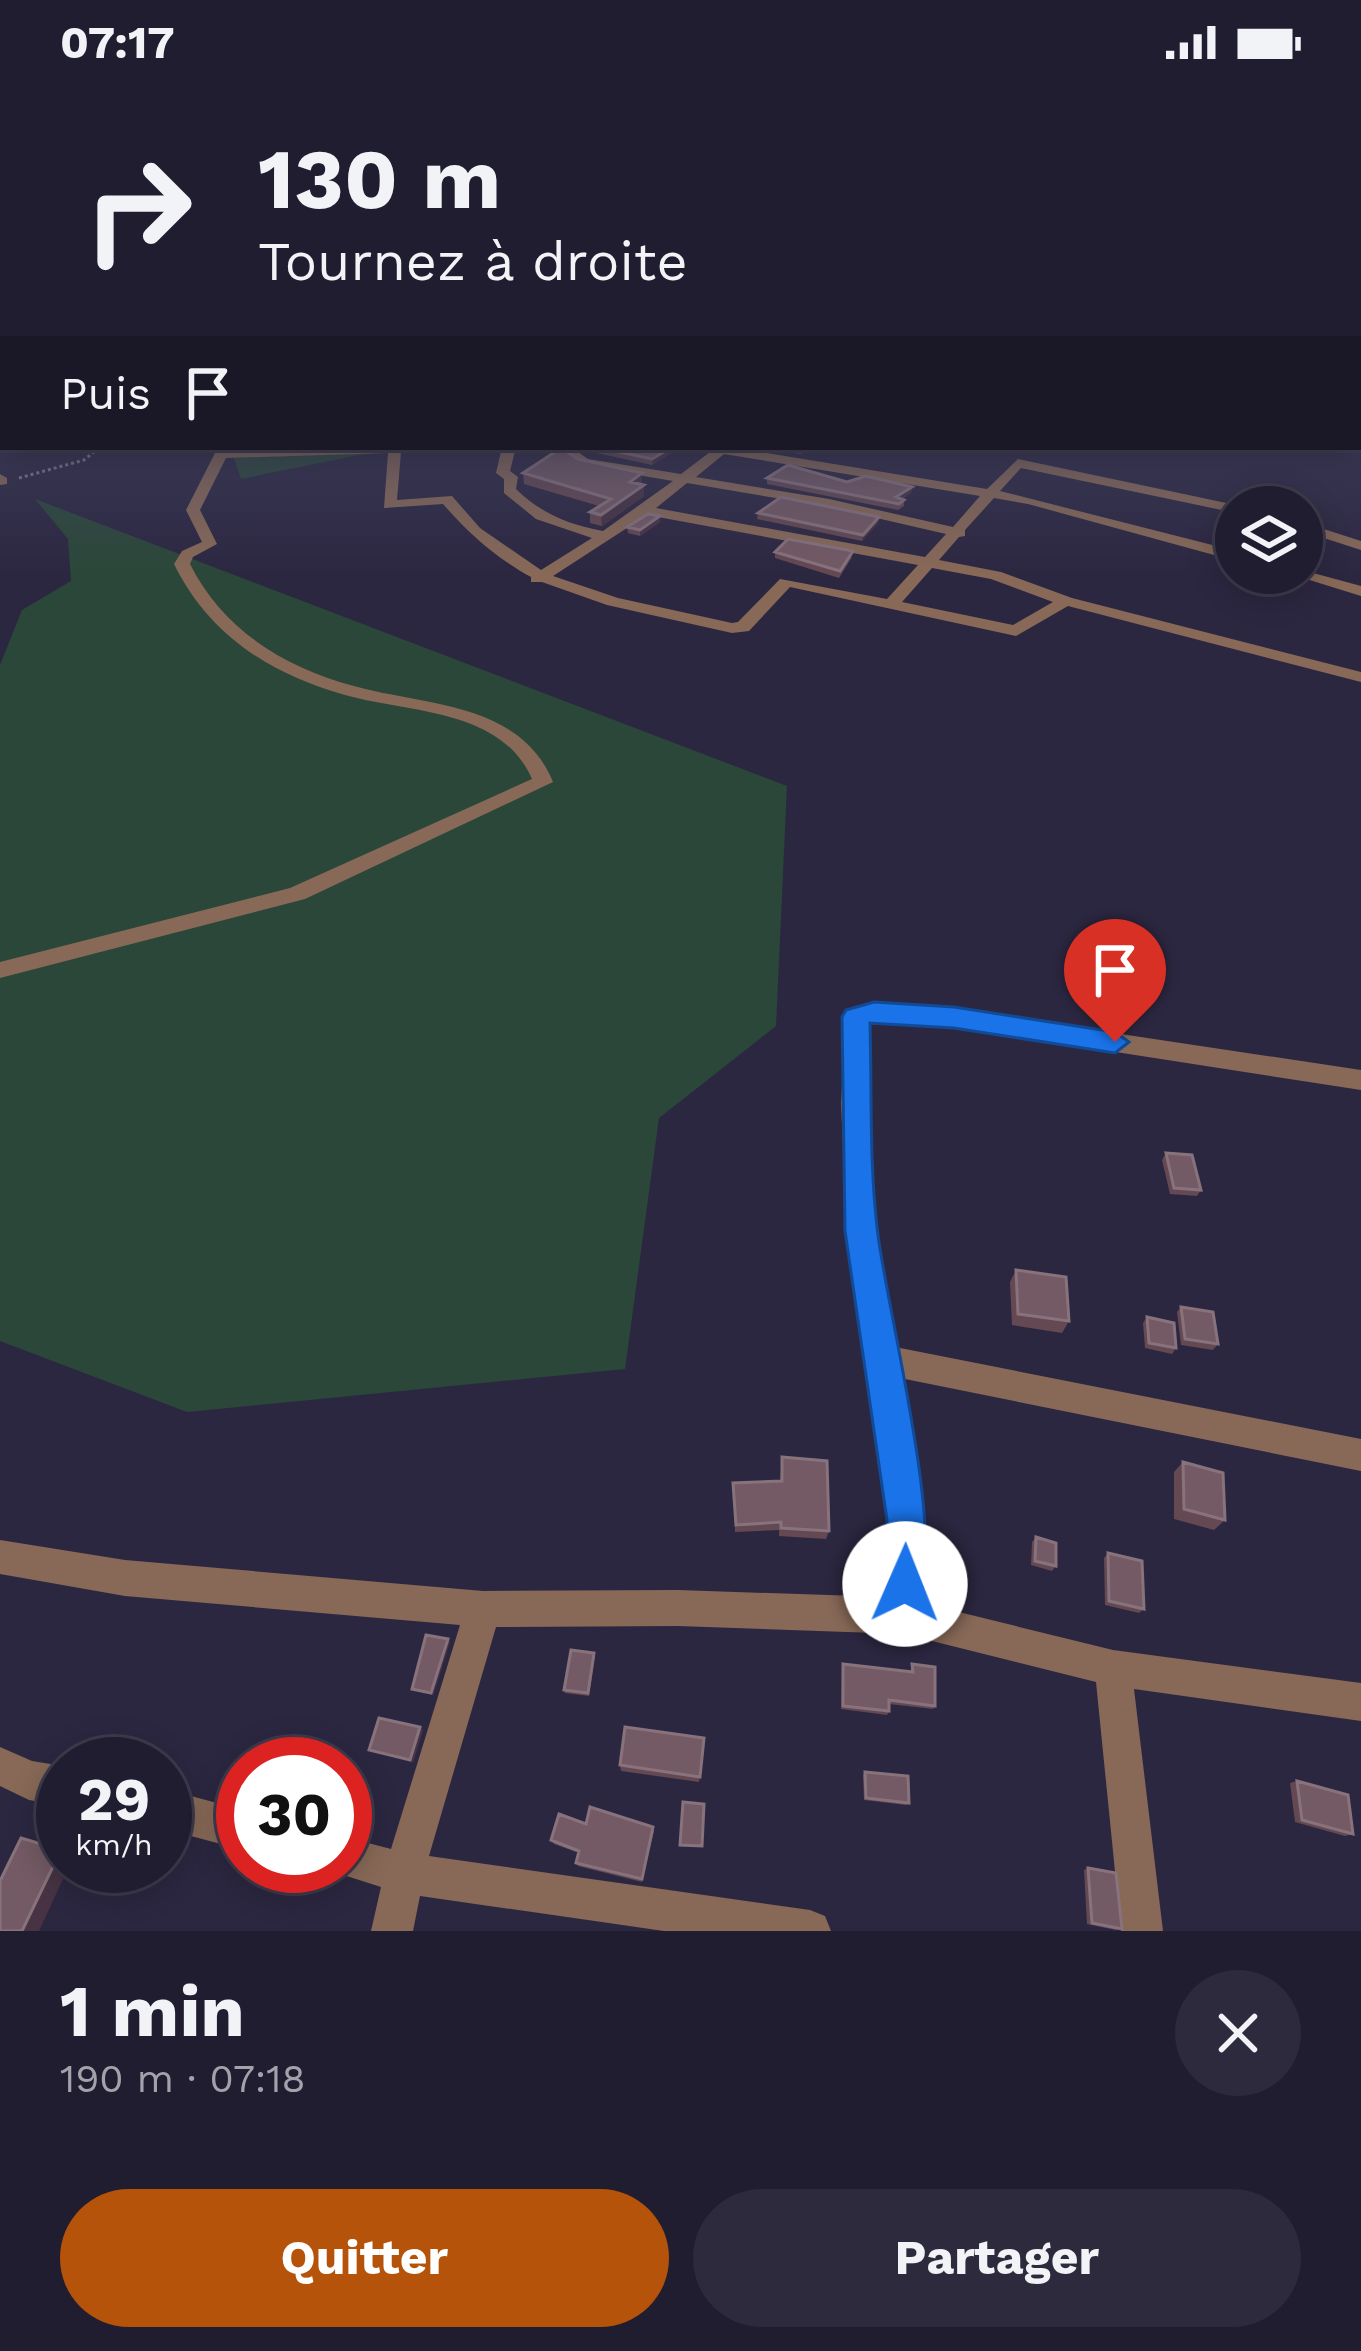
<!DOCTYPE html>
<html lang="fr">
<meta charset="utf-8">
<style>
body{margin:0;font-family:"Work Sans",sans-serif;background:#2d2a3d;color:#f1f3f6;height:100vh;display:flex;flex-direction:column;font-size:45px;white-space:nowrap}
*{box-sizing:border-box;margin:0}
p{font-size:39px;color:#a2a2ab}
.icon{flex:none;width:66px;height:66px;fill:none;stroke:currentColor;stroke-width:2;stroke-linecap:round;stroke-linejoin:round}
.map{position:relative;height:1847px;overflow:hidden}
.details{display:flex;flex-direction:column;background:#211d31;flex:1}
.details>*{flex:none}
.top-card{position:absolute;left:0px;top:0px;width:1362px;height:366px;box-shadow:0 6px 30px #0003,0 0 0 3px #3e3b4d;background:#211d31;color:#f1f3f6;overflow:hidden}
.buttons{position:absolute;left:1215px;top:402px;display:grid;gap:24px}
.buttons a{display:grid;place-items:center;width:108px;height:108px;border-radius:50%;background:#211d31;box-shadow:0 6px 30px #0003,0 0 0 3px #3e3b4d;font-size:60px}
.speed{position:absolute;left:36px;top:1653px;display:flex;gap:24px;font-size:60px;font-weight:700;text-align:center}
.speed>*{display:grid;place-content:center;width:156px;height:156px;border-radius:50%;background:#211d31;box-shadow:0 6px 30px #0003,0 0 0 3px #3e3b4d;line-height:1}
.speed small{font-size:30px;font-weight:400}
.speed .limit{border:18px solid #d22;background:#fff;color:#111}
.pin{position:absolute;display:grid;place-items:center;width:102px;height:102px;color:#fff;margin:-123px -51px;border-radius:50% 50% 50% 0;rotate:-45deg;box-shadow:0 0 12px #0007}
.pin .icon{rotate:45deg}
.me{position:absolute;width:132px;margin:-66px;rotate:1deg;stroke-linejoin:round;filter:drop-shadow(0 0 9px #0008)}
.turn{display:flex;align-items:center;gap:42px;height:252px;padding:0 60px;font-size:54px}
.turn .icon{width:156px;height:156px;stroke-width:2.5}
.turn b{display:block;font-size:84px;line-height:102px}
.then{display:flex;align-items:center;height:114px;padding:0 60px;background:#0003;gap:24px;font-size:45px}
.round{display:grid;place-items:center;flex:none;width:126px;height:126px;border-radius:63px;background:#2d2a3d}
.head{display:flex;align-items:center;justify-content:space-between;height:204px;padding:0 60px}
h1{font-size:72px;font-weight:700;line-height:90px}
.primary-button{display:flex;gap:24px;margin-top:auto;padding:24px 60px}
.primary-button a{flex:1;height:138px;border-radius:72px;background:#b45309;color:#fff;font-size:48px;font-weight:700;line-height:138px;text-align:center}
.primary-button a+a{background:#2d2a3d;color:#f1f3f6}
.status{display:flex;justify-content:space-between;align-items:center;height:84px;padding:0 60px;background:#211d31;direction:ltr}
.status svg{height:33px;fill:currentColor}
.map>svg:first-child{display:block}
.green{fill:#2b4739}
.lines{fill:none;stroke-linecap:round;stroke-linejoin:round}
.path{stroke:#817d91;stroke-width:3;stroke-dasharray:3 3;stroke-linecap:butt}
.minor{fill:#886957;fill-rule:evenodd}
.wall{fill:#644852}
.shaded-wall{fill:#473343}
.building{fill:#735a64;stroke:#88727c;stroke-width:3}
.route{fill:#1a73e8;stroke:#114b97;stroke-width:3}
</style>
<div class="status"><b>07:17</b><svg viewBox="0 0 49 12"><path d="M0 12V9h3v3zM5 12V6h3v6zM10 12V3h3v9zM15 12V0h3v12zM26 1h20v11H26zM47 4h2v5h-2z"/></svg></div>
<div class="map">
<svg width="1361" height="1847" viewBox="0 0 1361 1847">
<rect width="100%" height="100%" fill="#2c2741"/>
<path class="green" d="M230,363H438L359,371L241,395Z
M35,415L787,702L776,942L659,1034L625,1285L187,1328L0,1257V581L22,526L71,497L68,455Z"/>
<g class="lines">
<path class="path" d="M19,394L84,376L100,363"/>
<path class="minor" d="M317,363H448L441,367L401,368L397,416L452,412L480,444L541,486L592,454L536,435L504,409V395L496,389L502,363H516L510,387L518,393L516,405C540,429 570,441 603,447L673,397L579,381L555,363H571L588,375L681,390L710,368L698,363H729L987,405L1018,375L1236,421L1242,423H1236V429L1021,384L1000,407L1236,467V477L1028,420L994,414L965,446V452L959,453L939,476L1001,488L1072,514L1361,588V598L1068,522L1016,552L790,503L749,547L732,549L607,521L542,498H531V493C495,473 469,450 443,420L384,424L388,369L226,374L200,426L217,460L193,473L190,480C223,546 284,583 354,602C424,622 520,617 553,698L305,815L0,894V878L290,804L532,695C501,624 408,629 345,611C270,590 209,551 174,480L182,467L202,458L186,426L216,367ZM724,370L980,412L953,443L829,415L696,393ZM687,399L829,423L946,450L925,473L656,424ZM647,431L918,481L887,515L780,495L738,538L732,539L618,514L553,492ZM932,484L991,495L1053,518L1013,541L902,518Z
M0,390L7,394V400L0,401Z
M1302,438L1361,457V466L1302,447Z
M1302,486L1361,502V512L1287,489Z
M858,921L954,925L1361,986V1006L954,943L870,940C866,1050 876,1155 895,1263L1361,1355V1387L900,1294L923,1435L922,1519L1113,1566L1361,1599V1637L1134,1605L1163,1847H1121L1096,1598L904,1550L678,1542L496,1543L429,1772L810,1826L825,1832L831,1847H664L420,1812L413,1847H371L381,1803L331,1787L328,1782H345V1753L391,1765L460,1541L125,1512L0,1490V1456L125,1476L483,1507L678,1506L887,1513L889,1435L847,1147L841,1019L846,930Z
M0,1663L32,1677L63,1682V1722L29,1716L0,1702Z
M165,1705L243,1726V1766L165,1745Z"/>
</g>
<path class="wall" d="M583,363H681L652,381L583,366Z
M757,363H809L801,370Z
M578,375L642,400L644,401V412L602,442L590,439V428L599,422L524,400L523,389Z
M767,394L847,398L912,403L911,409L902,415L904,416V422L898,426L767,400Z
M758,429L879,433L878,439L862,457L757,435Z
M660,438L640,452L628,449L627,443Z
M775,468L852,473L839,494L775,474Z
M1166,1069L1201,1106L1197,1112L1170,1110L1162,1076Z
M1016,1186L1069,1237L1062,1249L1012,1241L1010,1198Z
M1181,1223L1218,1260L1213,1266L1181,1261L1177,1228Z
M1147,1233L1176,1264L1172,1270L1145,1264L1143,1239Z
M782,1373L829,1447L826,1455L779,1452V1446L735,1448L733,1399L780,1397Z
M1183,1378L1225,1436L1214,1446L1174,1435V1388Z
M1036,1453L1056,1482L1052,1487L1031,1481L1032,1458Z
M1108,1469L1144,1525L1139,1529L1105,1521L1104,1474Z
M595,1572L589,1612L565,1609L564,1606Z
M843,1580L910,1588L912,1580L935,1622L933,1625L889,1620V1627L887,1631L841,1625L842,1584Z
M704,1654L699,1698L621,1687L620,1681Z
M865,1688L909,1719L906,1721L864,1716L863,1691Z
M1297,1697L1353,1750L1345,1752L1295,1738L1290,1699Z
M586,1740L654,1747L642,1798L578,1782L576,1779L579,1769L554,1760L551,1756Z
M1088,1784L1122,1845L1116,1846L1087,1840L1084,1786Z"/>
<path class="shaded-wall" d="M672,363H681L652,381V375Z
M642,389V400L630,408V398Z
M644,401V412L602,442L601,431Z
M912,403L911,409L895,419L896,413Z
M660,432V438L640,452V446Z
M879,433L878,439L862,457L863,451Z
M448,1555L450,1558L433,1612L431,1609Z
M420,1643L423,1646L413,1679L410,1676Z
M21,1754L63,1766V1782H69L39,1847H22Z"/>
<path class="building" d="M596,363H672L652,375Z
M561,364L578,375L642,389L630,398L644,401L601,431L590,428L611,415L523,389Z
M788,381L847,398L866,392L912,403L896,413L904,416L899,420L767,394Z
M781,413L879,433L863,451L758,429Z
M648,430L660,432L640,446L627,443Z
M788,455L853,467L840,487L775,468Z
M1166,1069L1192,1071L1201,1106L1174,1104Z
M1016,1186L1066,1193L1069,1237L1018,1230Z
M1181,1223L1213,1228L1218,1260L1185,1255Z
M1147,1233L1174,1239L1176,1264L1149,1259Z
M782,1373L827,1377L829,1447L781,1444V1438L736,1441L733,1399L782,1397Z
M1183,1378L1223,1389L1225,1436L1184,1425Z
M1036,1453L1056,1459V1482L1035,1477Z
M1108,1469L1142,1477L1144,1525L1109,1517Z
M426,1551L448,1555L431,1609L412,1605Z
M571,1566L594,1569L588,1609L564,1606Z
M843,1580L913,1588L912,1580L935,1583V1622L889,1616V1627L843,1622Z
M379,1634L420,1643L410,1676L369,1666Z
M625,1643L704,1654L700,1693L620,1681Z
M865,1688L908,1692L909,1719L866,1714Z
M1297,1697L1348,1711L1353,1750L1302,1736Z
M683,1718L704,1720L702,1762L680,1761Z
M590,1723L653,1743L642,1795L576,1779L579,1767L551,1756L559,1730L586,1740Z
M21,1754L61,1766L22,1847H0V1797Z
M1088,1784L1116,1789L1122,1845L1092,1839Z"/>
<linearGradient id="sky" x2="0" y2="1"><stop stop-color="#181524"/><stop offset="0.47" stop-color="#454765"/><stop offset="1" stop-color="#454765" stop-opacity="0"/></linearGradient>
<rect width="1361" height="491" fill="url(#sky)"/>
<path class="route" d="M874,918L954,923L1115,948L1129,958L1115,969L954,944L870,939C872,1009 869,1082 878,1151C888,1230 945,1450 919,1514L905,1520L891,1514L885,1500L887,1436L845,1147L842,933L846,926Z"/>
</svg>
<div class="buttons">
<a><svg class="icon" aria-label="layers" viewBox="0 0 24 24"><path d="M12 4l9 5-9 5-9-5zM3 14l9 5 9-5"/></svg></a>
</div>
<div class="speed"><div>29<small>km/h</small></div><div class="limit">30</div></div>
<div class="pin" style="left:1115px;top:958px;background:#d93025"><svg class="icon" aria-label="arrive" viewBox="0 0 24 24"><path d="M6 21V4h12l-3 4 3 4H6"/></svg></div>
<svg class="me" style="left:905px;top:1500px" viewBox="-20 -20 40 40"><circle r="19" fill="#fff"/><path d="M0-13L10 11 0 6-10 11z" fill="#1a73e8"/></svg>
<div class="top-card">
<div class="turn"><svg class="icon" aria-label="right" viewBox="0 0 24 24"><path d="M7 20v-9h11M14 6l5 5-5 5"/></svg><div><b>130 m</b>Tournez à droite</div></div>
<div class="then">Puis<svg class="icon" aria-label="arrive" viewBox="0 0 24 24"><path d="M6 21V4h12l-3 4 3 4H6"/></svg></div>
</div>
</div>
<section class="details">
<div class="head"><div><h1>1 min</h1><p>190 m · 07:18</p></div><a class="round"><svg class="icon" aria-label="close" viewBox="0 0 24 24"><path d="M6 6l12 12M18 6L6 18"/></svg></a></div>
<div class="primary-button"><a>Quitter</a><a>Partager</a></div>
</section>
